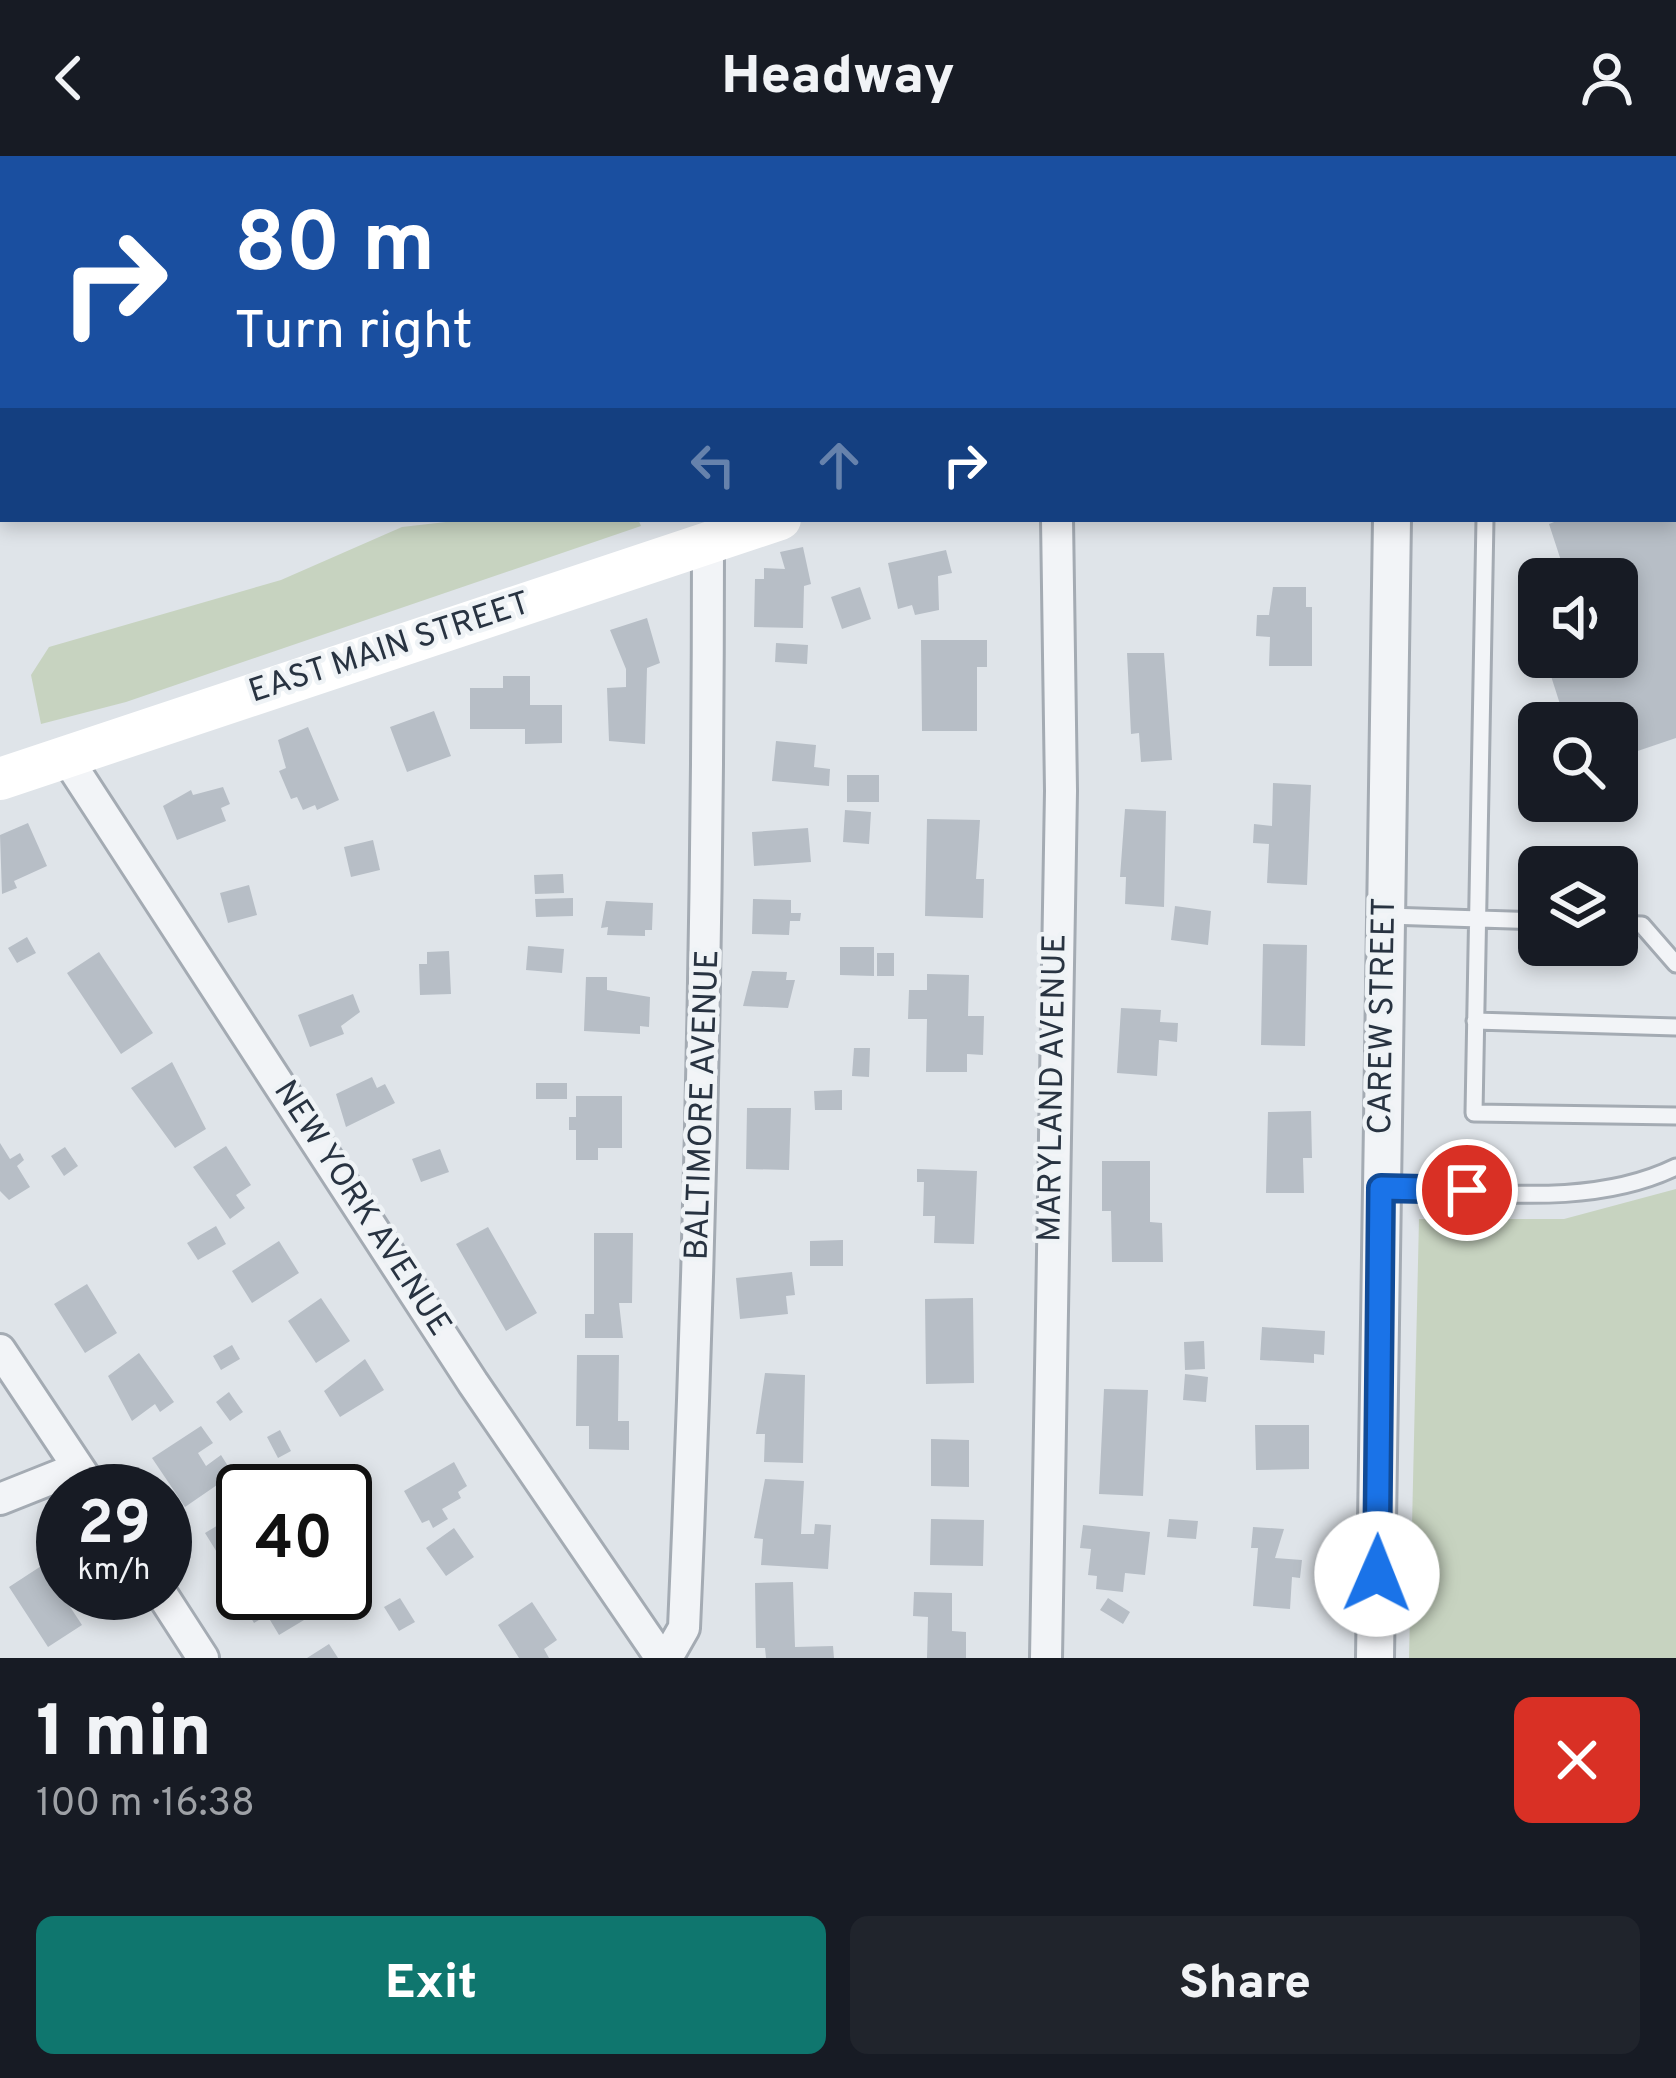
<!DOCTYPE html>
<meta charset="utf-8">
<style>
body{margin:0;font-family:Overpass,sans-serif;background:#20242c;color:#f1f3f6;height:100vh;display:flex;flex-direction:column;font-size:45px;white-space:nowrap}
*{box-sizing:border-box;margin:0}
p{font-size:39px;color:#9ea1a6}
.icon{flex:none;width:66px;height:66px;fill:none;stroke:currentColor;stroke-width:2;stroke-linecap:round;stroke-linejoin:round}
.map{position:relative;height:1502px;overflow:hidden}
.details{display:flex;flex-direction:column;background:#171b24;flex:1}
.details>*{flex:none}
.hud{position:absolute;left:0px;top:0px;width:1677px;height:366px;box-shadow:0 6px 18px #0003;background:#1a4fa0;color:#fff;overflow:hidden}
.controls{position:absolute;left:1518px;top:402px;display:grid;gap:24px}
.controls a{display:grid;place-items:center;width:120px;height:120px;border-radius:18px;background:#171b24;box-shadow:0 6px 18px #0003;font-size:60px}
.speed{position:absolute;left:36px;top:1308px;display:flex;gap:24px;font-size:60px;font-weight:700;text-align:center}
.speed>*{display:grid;place-content:center;width:156px;height:156px;border-radius:50%;background:#171b24;box-shadow:0 6px 18px #0003;line-height:1}
.speed small{font-size:30px;font-weight:400}
.speed .limit{border:6px solid #111;border-radius:18px;background:#fff;color:#111}
.pin{position:absolute;display:grid;place-items:center;width:102px;height:102px;color:#fff;margin:-51px;border:6px solid #fff;border-radius:50%;box-shadow:0 3px 12px #0007}
.me{position:absolute;width:132px;margin:-66px;rotate:1deg;stroke-linejoin:round;filter:drop-shadow(0 0 9px #0008)}
.turn{display:flex;align-items:center;gap:42px;height:252px;padding:0 36px;font-size:54px}
.turn .icon{width:156px;height:156px;stroke-width:2.5}
.turn b{display:block;font-size:84px;line-height:102px}
.lanes{display:flex;align-items:center;height:114px;padding:0 36px;background:#0003;justify-content:center;gap:60px;direction:ltr}
.lanes .off{opacity:.35}
.round{display:grid;place-items:center;flex:none;width:126px;height:126px;border-radius:18px;background:#20242c}
.head{display:flex;align-items:center;justify-content:space-between;height:204px;padding:0 36px}
h1{font-size:72px;font-weight:800;line-height:90px}
.action{display:flex;gap:24px;margin-top:auto;padding:24px 36px}
.action a{flex:1;height:138px;border-radius:18px;background:#0f766e;color:#fff;font-size:48px;font-weight:800;line-height:138px;text-align:center}
.action a+a{background:#20242c;color:#f1f3f6}
header{display:flex;justify-content:space-between;align-items:center;height:156px;padding:0 36px;background:#171b24;font-size:54px;font-weight:800}
.map>svg:first-child{display:block}
.green{fill:#c7d3c0}
.building{fill:#b7bec6}
.lines{fill:none;stroke-linecap:round;stroke-linejoin:round}
.service-casing{stroke:#a4abb3;stroke-width:21}
.minor-casing{stroke:#a4abb3;stroke-width:36}
.tertiary-casing{stroke:#a4abb3;stroke-width:42}
.service{stroke:#f2f4f7;stroke-width:15}
.minor{stroke:#f2f4f7;stroke-width:30}
.tertiary{stroke:#f2f4f7;stroke-width:36}
.secondary{stroke:#fff;stroke-width:42}
.route-casing{stroke:#114b97;stroke-width:30}
.route{stroke:#1a73e8;stroke-width:21}
.labels{text-anchor:middle;dominant-baseline:central;stroke-width:9;stroke-linejoin:round;paint-order:stroke}
.street-label{font-size:33px;fill:#283341;stroke:#eff3f6}
</style>
<header><svg class="icon" aria-label="back" viewBox="0 0 24 24"><path d="M15 5l-7 7 7 7"/></svg>Headway<svg class="icon" aria-label="person" viewBox="0 0 24 24"><circle cx="12" cy="8" r="4"/><path d="M4 21q1-7 8-7t8 7"/></svg></header>
<div class="map">
<svg width="1676" height="1502" viewBox="0 0 1676 1502">
<rect width="100%" height="100%" fill="#dfe4e9"/>
<path class="green" d="M472,363H638L641,370L126,546L41,568L31,519L49,491L281,424L402,371Z
M1676,1033V1502H1409L1419,1063H1564Z"/>
<path class="building" d="M1562,363H1676V582L1617,602V567H1566L1551,520L1594,505L1593,501H1617V423H1567L1549,368Z
M803,391L811,428L804,430L803,472L754,471L755,423H764V412L785,413L780,396Z
M946,394L952,417L938,420L939,454L915,459L912,449L898,453L888,407Z
M860,431L871,463L842,473L831,441Z
M1273,431H1306V451H1312V510H1269L1270,481L1256,480L1257,459H1269Z
M647,462L660,507L647,512L645,588L609,585L607,532L626,531V513L610,474Z
M921,484H987V511H977V575H922Z
M776,487L808,489L807,508L775,506Z
M1127,497H1164L1172,604L1141,606L1139,577L1131,578Z
M503,520H530V549H562V587L525,588V573H470V532H503Z
M434,555L451,600L407,616L390,571Z
M308,571L339,644L317,654L315,649L303,654L297,641L291,643L279,615L286,612L278,584Z
M776,585L816,589L814,611L830,613L829,630L772,625Z
M847,619H879V646H847Z
M1273,627L1311,629L1307,729L1267,727L1269,688L1253,687L1254,668L1272,670Z
M223,631L230,648L221,652L226,665L177,684L163,650L191,634L193,639Z
M1125,653L1166,655L1164,751L1125,748L1126,721H1120Z
M845,654L871,656L869,688L843,686Z
M927,663L980,664L976,723H984L983,762L925,760Z
M28,667L47,710L14,725L17,732L2,738L0,679Z
M808,672L811,706L754,710L752,676Z
M373,684L380,714L351,721L344,691Z
M563,718L564,737L535,738L534,719Z
M249,729L257,759L228,767L220,737Z
M573,742V760L536,761L535,743Z
M753,743L791,744V757H801L800,765H790L789,779L752,778Z
M606,745L653,747L652,774H645V780L607,779L608,771L601,772Z
M1175,750L1211,755L1208,789L1171,784Z
M27,781L36,797L17,807L8,792Z
M1263,788L1307,789L1305,890L1261,889Z
M528,790L564,793L562,817L526,814Z
M840,791H874V820L840,819Z
M449,795L451,838L420,839L419,808H427V796Z
M99,796L153,877L121,898L67,817Z
M877,797H894V820H877Z
M752,815L787,816L786,824H795L788,852L743,850Z
M927,818L969,819L968,860H984L983,899L967,898V916H926L927,863H908L909,834H927Z
M586,821H607V834L650,841L649,871L640,870V878L584,875Z
M353,838L360,856L341,870L344,878L310,891L298,859Z
M1121,852L1161,854L1160,866L1178,867L1177,886L1159,884L1157,920L1117,917Z
M854,892H870L869,921L852,920Z
M172,906L206,973L175,992L131,932Z
M372,921L377,932L385,928L395,947L346,971L336,938Z
M536,927H567V943H536Z
M842,934V954H815L814,935Z
M576,940H622V992H598V1004H576V974H569V961H576Z
M747,952H791L789,1014L746,1013Z
M1311,955L1312,1002H1303L1304,1037H1266L1268,956Z
M0,987L10,1003L20,997L24,1004L17,1010L30,1031L9,1044L0,1035Z
M226,990L251,1029L236,1039L245,1052L230,1063L193,1011Z
M65,991L78,1010L64,1020L51,1000Z
M440,993L449,1016L421,1026L412,1003Z
M1102,1005H1150V1066L1162,1067L1163,1106H1112L1111,1055H1102Z
M917,1013L977,1015L974,1088L934,1087L935,1060H923L924,1026H917Z
M216,1070L226,1088L198,1104L187,1087Z
M488,1071L537,1157L506,1175L456,1088Z
M594,1077H633L632,1147H619L623,1182H585V1158H594Z
M843,1084V1110H810V1085Z
M279,1085L299,1117L252,1147L232,1115Z
M792,1116L795,1139L786,1140L788,1158L740,1163L736,1122Z
M87,1128L117,1177L85,1197L54,1148Z
M321,1142L350,1185L316,1207L288,1165Z
M973,1142L974,1227L926,1228L925,1143Z
M1262,1171L1325,1175L1324,1199L1314,1198V1207L1260,1204Z
M1204,1185L1205,1213L1185,1214L1184,1186Z
M232,1189L240,1203L221,1214L213,1200Z
M139,1197L174,1246L160,1256L155,1248L132,1265L108,1220Z
M577,1199H619L618,1265H629V1294L589,1293V1270H576Z
M365,1203L384,1234L340,1261L324,1235Z
M765,1217L805,1219L803,1307L764,1306L765,1278H756Z
M1185,1218L1208,1221L1206,1246L1183,1244Z
M1104,1233L1148,1234L1143,1340L1099,1338Z
M229,1236L243,1256L230,1265L216,1246Z
M1255,1269H1309V1313L1256,1314Z
M201,1270L213,1287L198,1297L206,1310L221,1299L233,1318L185,1351L152,1302Z
M280,1274L291,1295L278,1302L267,1281Z
M931,1283L969,1284V1331L931,1330Z
M454,1306L467,1330L458,1336L461,1342L442,1353L448,1363L433,1372L429,1364L422,1367L404,1335Z
M765,1323L804,1325L801,1378H814L815,1368L831,1369L828,1413L761,1409L763,1383L754,1382Z
M243,1354V1415L233,1399L223,1406L205,1377Z
M931,1363L984,1364L983,1410L930,1409Z
M1169,1363L1198,1365L1196,1383L1167,1381Z
M1083,1369L1150,1376L1145,1419L1125,1417L1123,1436L1096,1433L1097,1420L1088,1419L1091,1393L1080,1392Z
M1253,1371L1284,1373L1275,1402L1302,1404L1300,1422L1292,1421L1290,1453L1253,1450L1258,1392H1251Z
M454,1372L474,1401L446,1420L426,1392Z
M52,1403L63,1421L59,1434L82,1469L48,1491L9,1431Z
M793,1426L795,1491L833,1490L834,1502H766L765,1492H756L755,1427Z
M914,1436L952,1437V1475L966,1476V1502H927L928,1461L913,1460Z
M249,1437H295L309,1461L279,1479L267,1459L254,1467L240,1443Z
M400,1442L415,1466L399,1475L384,1451Z
M1108,1442L1130,1456L1123,1468L1100,1454Z
M532,1446L557,1484L544,1493L549,1502H519L498,1469Z
M329,1488L338,1502H307Z"/>
<g class="lines">
<g class="service-casing">
<path id="service" d="M940,0L941,3
M1674,177L1676,176
M1674,263H1676
M1485,363L1474,957L1676,960
M1388,760L1539,765
M1617,768L1642,769L1676,808
M1475,865L1676,871
M1384,1032C1479,1034 1588,1054 1676,1011"/>
</g>
<g class="minor-casing">
<path id="minor" d="M66,601L473,1227L661,1502
M0,1194L94,1335
M0,1343L78,1312
M161,1437L203,1502
M660,1501L672,1493L684,1472C700,1110 708,749 708,387
M1046,1502L1061,635L1057,363"/>
</g>
<g class="tertiary-casing">
<path id="tertiary" d="M1375,1502L1392,363"/>
</g>
<use href="#service" class="service"/>
<use href="#minor" class="minor"/>
<use href="#tertiary" class="tertiary"/>
<path class="secondary" d="M1674,61H1676
M0,623L780,363"/>
</g>
<g class="lines">
<g class="route-casing">
<path id="route" d="M1377,1418L1381,1032L1467,1034"/>
</g>
<use href="#route" class="route"/>
</g>
<g class="labels">
<g class="street-label">
<text transform="translate(390 493) rotate(-18)">EAST MAIN STREET</text>
<text transform="translate(1384 860) rotate(-89)">CAREW STREET</text>
<text transform="translate(1054 932) rotate(-89)">MARYLAND AVENUE</text>
<text transform="translate(704 949) rotate(-88)">BALTIMORE AVENUE</text>
<text transform="translate(361 1053) rotate(57)">NEW YORK AVENUE</text>
</g>
</g>
</svg>
<div class="controls">
<a><svg class="icon" aria-label="sound" viewBox="0 0 24 24"><path d="M4 9h4l5-4v14l-5-4H4zM17 9q2 3 0 6"/></svg></a>
<a><svg class="icon" aria-label="search" viewBox="0 0 24 24"><circle cx="10" cy="10" r="6"/><path d="M15 15l6 6"/></svg></a>
<a><svg class="icon" aria-label="layers" viewBox="0 0 24 24"><path d="M12 4l9 5-9 5-9-5zM3 14l9 5 9-5"/></svg></a>
</div>
<div class="speed"><div>29<small>km/h</small></div><div class="limit">40</div></div>
<div class="pin" style="left:1467px;top:1034px;background:#d93025"><svg class="icon" aria-label="arrive" viewBox="0 0 24 24"><path d="M6 21V4h12l-3 4 3 4H6"/></svg></div>
<svg class="me" style="left:1377px;top:1418px" viewBox="-20 -20 40 40"><circle r="19" fill="#fff"/><path d="M0-13L10 11 0 6-10 11z" fill="#1a73e8"/></svg>
<div class="hud">
<div class="turn"><svg class="icon" aria-label="right" viewBox="0 0 24 24"><path d="M7 20v-9h11M14 6l5 5-5 5"/></svg><div><b>80 m</b>Turn right</div></div>
<div class="lanes"><svg class="icon off" aria-label="left" viewBox="0 0 24 24"><path d="M17 20v-9H6M10 6l-5 5 5 5"/></svg><svg class="icon off" aria-label="ahead" viewBox="0 0 24 24"><path d="M12 20V5M6 11l6-6 6 6"/></svg><svg class="icon" aria-label="right" viewBox="0 0 24 24"><path d="M7 20v-9h11M14 6l5 5-5 5"/></svg></div>
</div>
</div>
<section class="details">
<div class="head"><div><h1>1 min</h1><p>100 m · 16:38</p></div><a class="round" style="background:#d93025;color:#fff"><svg class="icon" aria-label="close" viewBox="0 0 24 24"><path d="M6 6l12 12M18 6L6 18"/></svg></a></div>
<div class="action"><a>Exit</a><a>Share</a></div>
</section>
